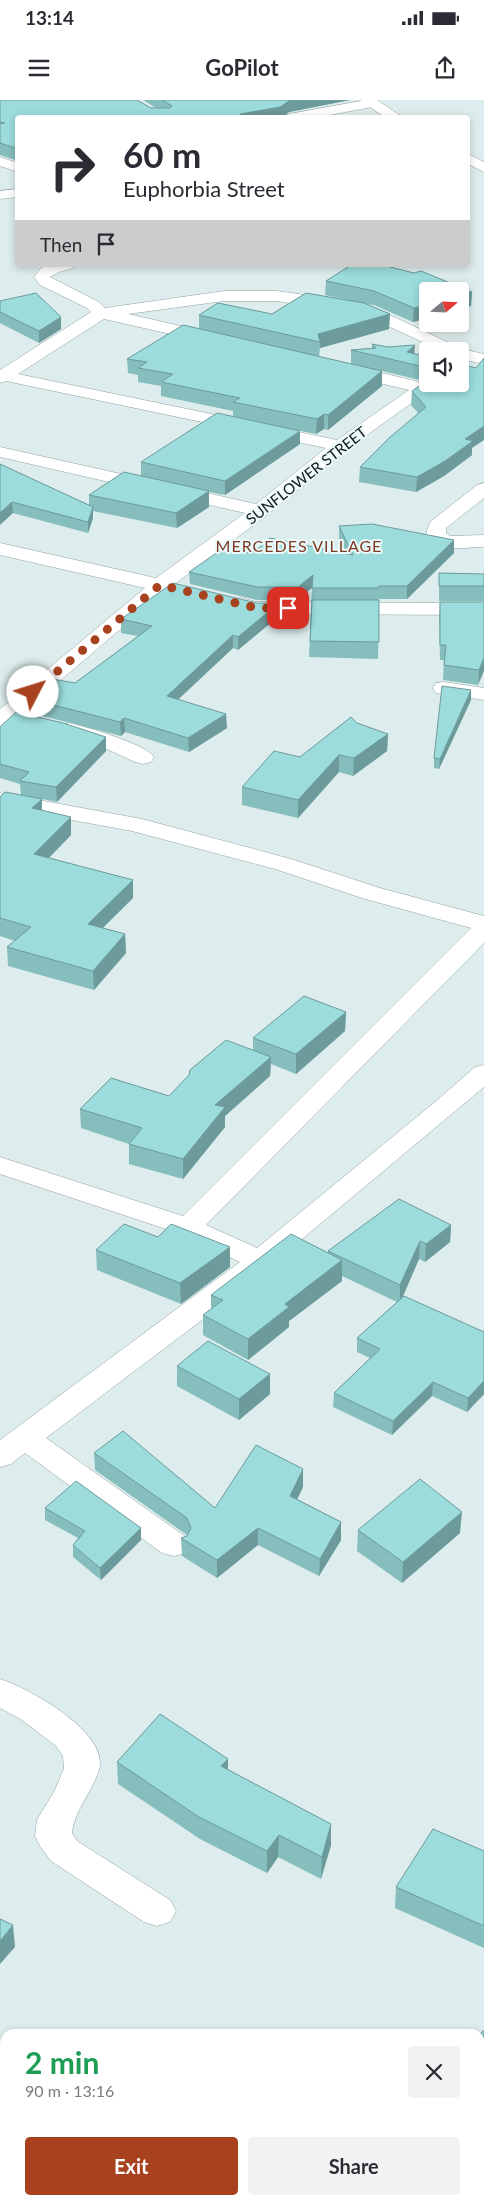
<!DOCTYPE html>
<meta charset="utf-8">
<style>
body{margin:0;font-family:Lato,sans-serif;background:#f2f2f3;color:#2b2b33;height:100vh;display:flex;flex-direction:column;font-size:19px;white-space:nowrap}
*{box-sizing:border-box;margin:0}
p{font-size:16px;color:#7c7c81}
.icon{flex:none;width:28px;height:28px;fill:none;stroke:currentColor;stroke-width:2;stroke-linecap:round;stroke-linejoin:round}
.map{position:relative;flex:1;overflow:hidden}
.details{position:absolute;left:0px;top:1929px;width:485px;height:176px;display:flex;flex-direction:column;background:#fff;border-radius:15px 15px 0 0;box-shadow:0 2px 8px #0003}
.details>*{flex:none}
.hud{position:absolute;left:15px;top:15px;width:455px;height:152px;border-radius:5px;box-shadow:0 2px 8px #0003;background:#fff;color:#2b2b33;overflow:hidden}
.needle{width:32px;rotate:71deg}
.tools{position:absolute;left:419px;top:182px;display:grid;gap:10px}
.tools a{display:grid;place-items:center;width:50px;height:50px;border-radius:5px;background:#fff;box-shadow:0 2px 8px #0003;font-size:25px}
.pin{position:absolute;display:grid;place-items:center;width:42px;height:42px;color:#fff;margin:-21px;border-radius:10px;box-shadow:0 2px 8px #0006}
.me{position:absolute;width:55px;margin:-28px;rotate:50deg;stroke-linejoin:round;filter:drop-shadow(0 0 4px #0008)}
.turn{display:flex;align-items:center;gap:18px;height:105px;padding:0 25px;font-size:22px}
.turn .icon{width:65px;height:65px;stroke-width:2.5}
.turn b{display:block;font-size:35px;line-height:42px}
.then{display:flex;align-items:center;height:48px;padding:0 25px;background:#0003;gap:10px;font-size:19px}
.round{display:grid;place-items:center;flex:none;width:52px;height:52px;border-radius:5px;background:#f2f2f3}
.headline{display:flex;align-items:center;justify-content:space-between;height:85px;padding:0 25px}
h1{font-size:30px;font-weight:700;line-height:38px;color:#1e9e55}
.primary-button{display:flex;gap:10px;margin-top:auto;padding:10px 25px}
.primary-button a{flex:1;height:58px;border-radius:5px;background:#a8411e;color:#fff;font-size:20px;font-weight:700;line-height:58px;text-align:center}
.primary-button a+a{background:#f2f2f3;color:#2b2b33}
.status{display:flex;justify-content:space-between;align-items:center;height:35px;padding:0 25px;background:#fff;direction:ltr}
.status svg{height:14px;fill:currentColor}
header{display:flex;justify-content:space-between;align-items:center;height:65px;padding:0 25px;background:#fff;font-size:22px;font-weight:700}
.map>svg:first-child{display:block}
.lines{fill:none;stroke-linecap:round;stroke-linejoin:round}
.street-casing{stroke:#93a1a1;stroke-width:1}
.secondary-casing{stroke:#93a1a1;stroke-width:1}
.street{fill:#fff;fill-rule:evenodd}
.secondary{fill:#fff;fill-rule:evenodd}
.wall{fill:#86bdbd}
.shaded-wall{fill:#6d9a9a}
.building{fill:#9cdcdc;stroke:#6d9a9a}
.route{stroke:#a8411e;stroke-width:9;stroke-dasharray:0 16.2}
.labels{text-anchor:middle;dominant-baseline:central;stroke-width:4;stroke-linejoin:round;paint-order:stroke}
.far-street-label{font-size:15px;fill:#141919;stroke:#eaf9f9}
.far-neighbourhood-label{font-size:16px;letter-spacing:1px;fill:#7d3923;stroke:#eaf9f9}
</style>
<div class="status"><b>13:14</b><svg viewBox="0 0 49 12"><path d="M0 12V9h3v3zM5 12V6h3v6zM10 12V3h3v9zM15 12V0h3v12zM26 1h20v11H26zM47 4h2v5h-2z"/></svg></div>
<header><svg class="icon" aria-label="menu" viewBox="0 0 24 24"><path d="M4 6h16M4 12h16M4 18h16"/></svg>GoPilot<svg class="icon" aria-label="share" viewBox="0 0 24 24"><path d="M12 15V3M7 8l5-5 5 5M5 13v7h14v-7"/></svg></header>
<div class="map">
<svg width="484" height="2104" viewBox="0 0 484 2104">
<rect width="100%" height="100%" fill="#ddecec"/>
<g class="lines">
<g class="street-casing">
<path id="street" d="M366,0H376L379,3L372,7L314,18H282L289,14Z
M0,57L18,63V72L0,66Z
M18,89V97L0,99V91Z
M47,165H75L73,168L59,172L50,177L99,202L105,208L224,191H277L328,198L375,208L462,249L484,254V264L460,259V251H442L364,215L277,201H224L128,214L216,234L218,238L216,242L210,243L104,219L18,274L337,340L409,290L341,274L338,270L341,266L347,265L420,282L428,279V284H438L346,350L267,415L176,483L182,488L179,492L172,494L164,492L8,625L0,627V609L145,488L0,455V443L156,478L245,413L0,357V347L256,404L326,348L6,281L0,283V270L91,212L87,208L40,185L34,177L41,168Z
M484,383V398L446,428V433L450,436L484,435V447C463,447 440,454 426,434L430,422L477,385Z
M241,498L257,502L484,503V515L257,514L234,508L231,504L234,500Z
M444,582L484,588V600L436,593L433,588L436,583Z
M70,623C88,628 144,643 154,657L151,662L143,664L135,662L109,650L62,635L59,630L62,625Z
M0,693L142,719L291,759L380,788L484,816V843L206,1125L257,1148L435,1002L475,967L484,965V987L235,1195L46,1338L186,1437L190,1445L186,1453L174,1456L162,1453L25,1353L11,1364L0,1367V1340L240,1162L178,1133L0,1074V1057L183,1116L471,828L362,798L275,769L132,731L0,707Z
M0,1579C29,1588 110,1633 99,1670C92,1692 74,1711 72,1733L77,1741L170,1800L176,1811L170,1822L157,1826L144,1822L51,1761L40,1746L35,1736L37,1720L55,1690L64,1668L63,1656L56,1646L22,1620L0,1608Z"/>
</g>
<g class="secondary-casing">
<path id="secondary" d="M360,0H377L404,18H386Z
M468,54L484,62V72L468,64Z"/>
</g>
<use href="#street" class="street"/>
<use href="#secondary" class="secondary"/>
</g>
<path class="wall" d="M0,0L156,8L143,0H350L289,12L282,18H18V61L0,55Z
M351,165H382L414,173L421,171L472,192L471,206L460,209V191H428V218L413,222L374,205L366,204L390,214L389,229L320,248L319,257L199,229V215L218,203L272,214L306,193L354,201L325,195L326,181Z
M0,201L61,217V229L39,243L0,223Z
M372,244L428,257L420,280L382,271V286L328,330L324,329L316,334L233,317V311L161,296V286L138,282V275L128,273L127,259L351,264V250L372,248Z
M412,291L472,348V355L444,376L416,392L359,382L360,367L418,313L411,305Z
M300,344L225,395L209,392V407L177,428L93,411V418L88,433L13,413L0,364L89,405V395L141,376V362Z
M339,426L454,453L407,499H379L378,559L309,557L312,488L297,500H257L190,484L189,472L252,454H346L339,439Z
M439,473L484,474V501H439Z
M440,502H484L478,585L443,580L444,560H440L439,517Z
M279,516L238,550L233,548L178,599L227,628L189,652L125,632L121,636L31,613L30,599L75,583L138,536L121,533V519Z
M471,600L439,669L434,668V658Z
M357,623L388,634L387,651L353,676L339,672L298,718L242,705V687L300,657Z
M0,627L106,651L57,702L21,695L20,684L0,678Z
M0,697L42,711L71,735L49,758L133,780V798L103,828L125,834L126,853L94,890L8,866L7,847L15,841L0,836Z
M346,912L345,931L296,974L271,964L270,976L225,1016V1027L183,1079L129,1064V1044L81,1028L80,1009L169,996L253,950V938Z
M451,1125L450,1142L425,1162L419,1159L402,1198L484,1232V1294L467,1312L432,1296L392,1335L333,1307L334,1293L370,1258L357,1252V1238L397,1202L342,1176V1181L289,1221V1227L248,1260L203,1235V1215L211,1209V1195L328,1153V1151Z
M96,1150L230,1167L181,1204L97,1170Z
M177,1266L270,1274V1294L239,1320L177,1286Z
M94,1353L215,1408L303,1387L297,1399L341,1422V1440L319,1476L258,1445L217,1478L182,1456L181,1438L187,1436V1435L95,1370Z
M45,1408L141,1428V1440L101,1480L73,1457V1445L78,1438L45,1420Z
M358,1430L460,1433L402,1483L357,1451Z
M228,1659V1670L331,1724V1745L321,1779L278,1757L267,1773L200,1739L118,1684L117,1662Z
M484,1751V1848L395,1808L396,1787Z
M484,1930V2097L480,2095V1934Z"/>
<path class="shaded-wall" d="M292,0H350L289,12L282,18H240V14Z
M472,192L471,206L460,209V195Z
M428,204V218L413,222L414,208Z
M390,214L389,229L320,248V242L318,234Z
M61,217V229L39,243V231Z
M415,245L414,259L407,252Z
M428,264V278L420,280V266Z
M382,271V286L328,330V315Z
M324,314V329L316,334L317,319Z
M484,326V340L472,348V355L444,376L416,392L417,377L465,339Z
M300,331V344L225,395V381Z
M209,391V407L177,428L176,413Z
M12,402L13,413L0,425V413Z
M93,407V418L88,433V422Z
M454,440V453L407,499V486Z
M313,475V487L297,500L298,487Z
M279,503V516L238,550V537Z
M233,535V548L167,610V596Z
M484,558V571L478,585L479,570Z
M471,590V600L439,669L440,659Z
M226,614L227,628L189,652L188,638Z
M124,618L125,632L121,636L120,622Z
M388,634L387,651L353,676L354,658Z
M106,637V651L57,702L56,687Z
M339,655V672L298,718V700Z
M42,699V717L32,708Z
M71,717V735L35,772L34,754Z
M133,780V798L88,842V824Z
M125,834L126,853L94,890L93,871Z
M346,912L345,931L296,974V954Z
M271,957L270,976L225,1016V1027L183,1079V1059L215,1005Z
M451,1125L450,1142L425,1162L426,1144Z
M420,1141L419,1159L400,1203V1185Z
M230,1147V1167L181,1204L180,1183Z
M342,1160V1181L289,1221V1227L248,1260V1239L285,1204Z
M270,1274V1294L239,1320V1299Z
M484,1281V1294L467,1312L468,1298Z
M433,1282L432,1296L392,1335L393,1321Z
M303,1369V1387L290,1414V1396Z
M462,1412L460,1433L402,1483L403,1462Z
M341,1422V1440L319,1476L320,1459Z
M141,1428V1440L101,1480L100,1468Z
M258,1428V1445L217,1478V1460Z
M228,1659V1681L221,1666Z
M331,1724V1745L321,1779L322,1757Z
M279,1735L278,1757L267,1773V1751Z
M13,1825L15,1847L0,1864V1841Z
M484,1977V1997L480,2001V1981Z"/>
<path class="building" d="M0,0H137L151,8H170L172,6L162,0H292L289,1L280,7L240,14L250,18H18V49L0,43V24L5,23L0,22Z
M351,165H382L414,173L421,171L472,192L460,195V191H428V204L414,208L374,191L326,181Z
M36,193L61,217L39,231L0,212V201Z
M306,193L364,203L390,214L318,234L320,242L199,215L218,203L272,214Z
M183,225L382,271L328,315L324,314L317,319L233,302L240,298L161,282L173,274L138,268L147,262L127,259Z
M372,244L388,247L415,245L407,252L428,257V264L420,266L351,250L376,248Z
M484,258V326L465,339L473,341L445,361L417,377L360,367L389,338L426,307L412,291L428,280V284H460V264L476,268Z
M217,313L300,331L225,381L141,362Z
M0,364L93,407L88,422L12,402L0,413Z
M124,372L209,391L176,413L89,395Z
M372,424L454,440L407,486H379V488H312L313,475L298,487H257L189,472L225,447L252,454L270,438L353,455L339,426Z
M439,473L484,474V486H439Z
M173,483L257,503H279L238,537L233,535L167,596L226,614L188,638L124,618L120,622L30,599L52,579L75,583L152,526L121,519Z
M312,500H379V542L310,541Z
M440,502H484V558L479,570L444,565L446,545H440Z
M442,586L471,590L440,659L434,658Z
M16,612L63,623L106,637L56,687L20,681L29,672L0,664V627Z
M351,617L357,623L388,634L354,658L339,655L298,700L242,687L274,651L300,657Z
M5,692L42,699L32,708L71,717L34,754L133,780L88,824L125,834L93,871L7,847L31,827L0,818V697Z
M304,896L346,912L296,954L253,938Z
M226,940L271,957L215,1005L225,1007L183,1059L129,1044L142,1028L80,1009L111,978L169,996L189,975L190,970Z
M399,1099L451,1125L426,1144L420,1141L400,1185L328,1151Z
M124,1124L158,1137L171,1124L230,1147L180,1183L96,1150Z
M291,1134L342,1160L285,1204L289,1207L248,1239L203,1215L223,1200L211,1195Z
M404,1196L484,1232V1281L468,1298L433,1282L393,1321L334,1293L380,1249L357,1238Z
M208,1241L270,1274L239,1299L177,1266Z
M123,1331L215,1408L256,1345L303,1369L290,1396L341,1422L320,1459L258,1428L217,1460L181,1438L187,1436L191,1428L187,1418L94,1353Z
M420,1379L462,1412L403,1462L358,1430Z
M76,1381L141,1428L100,1468L73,1445L85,1431L45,1408Z
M160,1614L228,1659L221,1666L331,1724L322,1757L279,1735L267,1751L199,1717L117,1662Z
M433,1729L484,1751V1826L396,1787Z
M0,1819L13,1825L0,1841Z
M271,1930L276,1934H268Z
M484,1930V1977L480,1981V1934Z
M480,1985L484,1987V2074L480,2072Z"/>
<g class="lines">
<path class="route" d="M33,592L160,485L257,508H288"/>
</g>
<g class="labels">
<g class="far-street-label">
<text transform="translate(306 375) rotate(-38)">SUNFLOWER STREET</text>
</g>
<g class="far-neighbourhood-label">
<text x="299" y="445">MERCEDES VILLAGE</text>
</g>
</g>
</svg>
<div class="tools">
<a><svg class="needle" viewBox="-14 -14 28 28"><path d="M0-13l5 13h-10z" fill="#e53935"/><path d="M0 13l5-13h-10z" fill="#7c7c81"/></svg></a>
<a><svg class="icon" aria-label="sound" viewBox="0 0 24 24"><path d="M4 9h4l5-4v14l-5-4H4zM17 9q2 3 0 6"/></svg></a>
</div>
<div class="pin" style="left:288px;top:508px;background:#d93025"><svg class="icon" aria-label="arrive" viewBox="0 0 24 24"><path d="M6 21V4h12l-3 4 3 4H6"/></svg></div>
<svg class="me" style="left:33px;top:592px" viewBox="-20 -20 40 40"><circle r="19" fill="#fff"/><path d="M0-13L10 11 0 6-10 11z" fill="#a8411e"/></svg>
<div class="hud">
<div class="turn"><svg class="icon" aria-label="right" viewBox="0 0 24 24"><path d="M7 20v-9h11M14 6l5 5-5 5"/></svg><div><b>60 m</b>Euphorbia Street</div></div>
<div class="then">Then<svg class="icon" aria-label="arrive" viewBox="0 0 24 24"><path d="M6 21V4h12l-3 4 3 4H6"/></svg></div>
</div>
<section class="details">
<div class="headline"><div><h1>2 min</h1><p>90 m · 13:16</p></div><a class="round"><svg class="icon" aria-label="close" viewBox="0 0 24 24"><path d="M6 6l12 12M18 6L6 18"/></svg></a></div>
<div class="primary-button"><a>Exit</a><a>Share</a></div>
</section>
</div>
